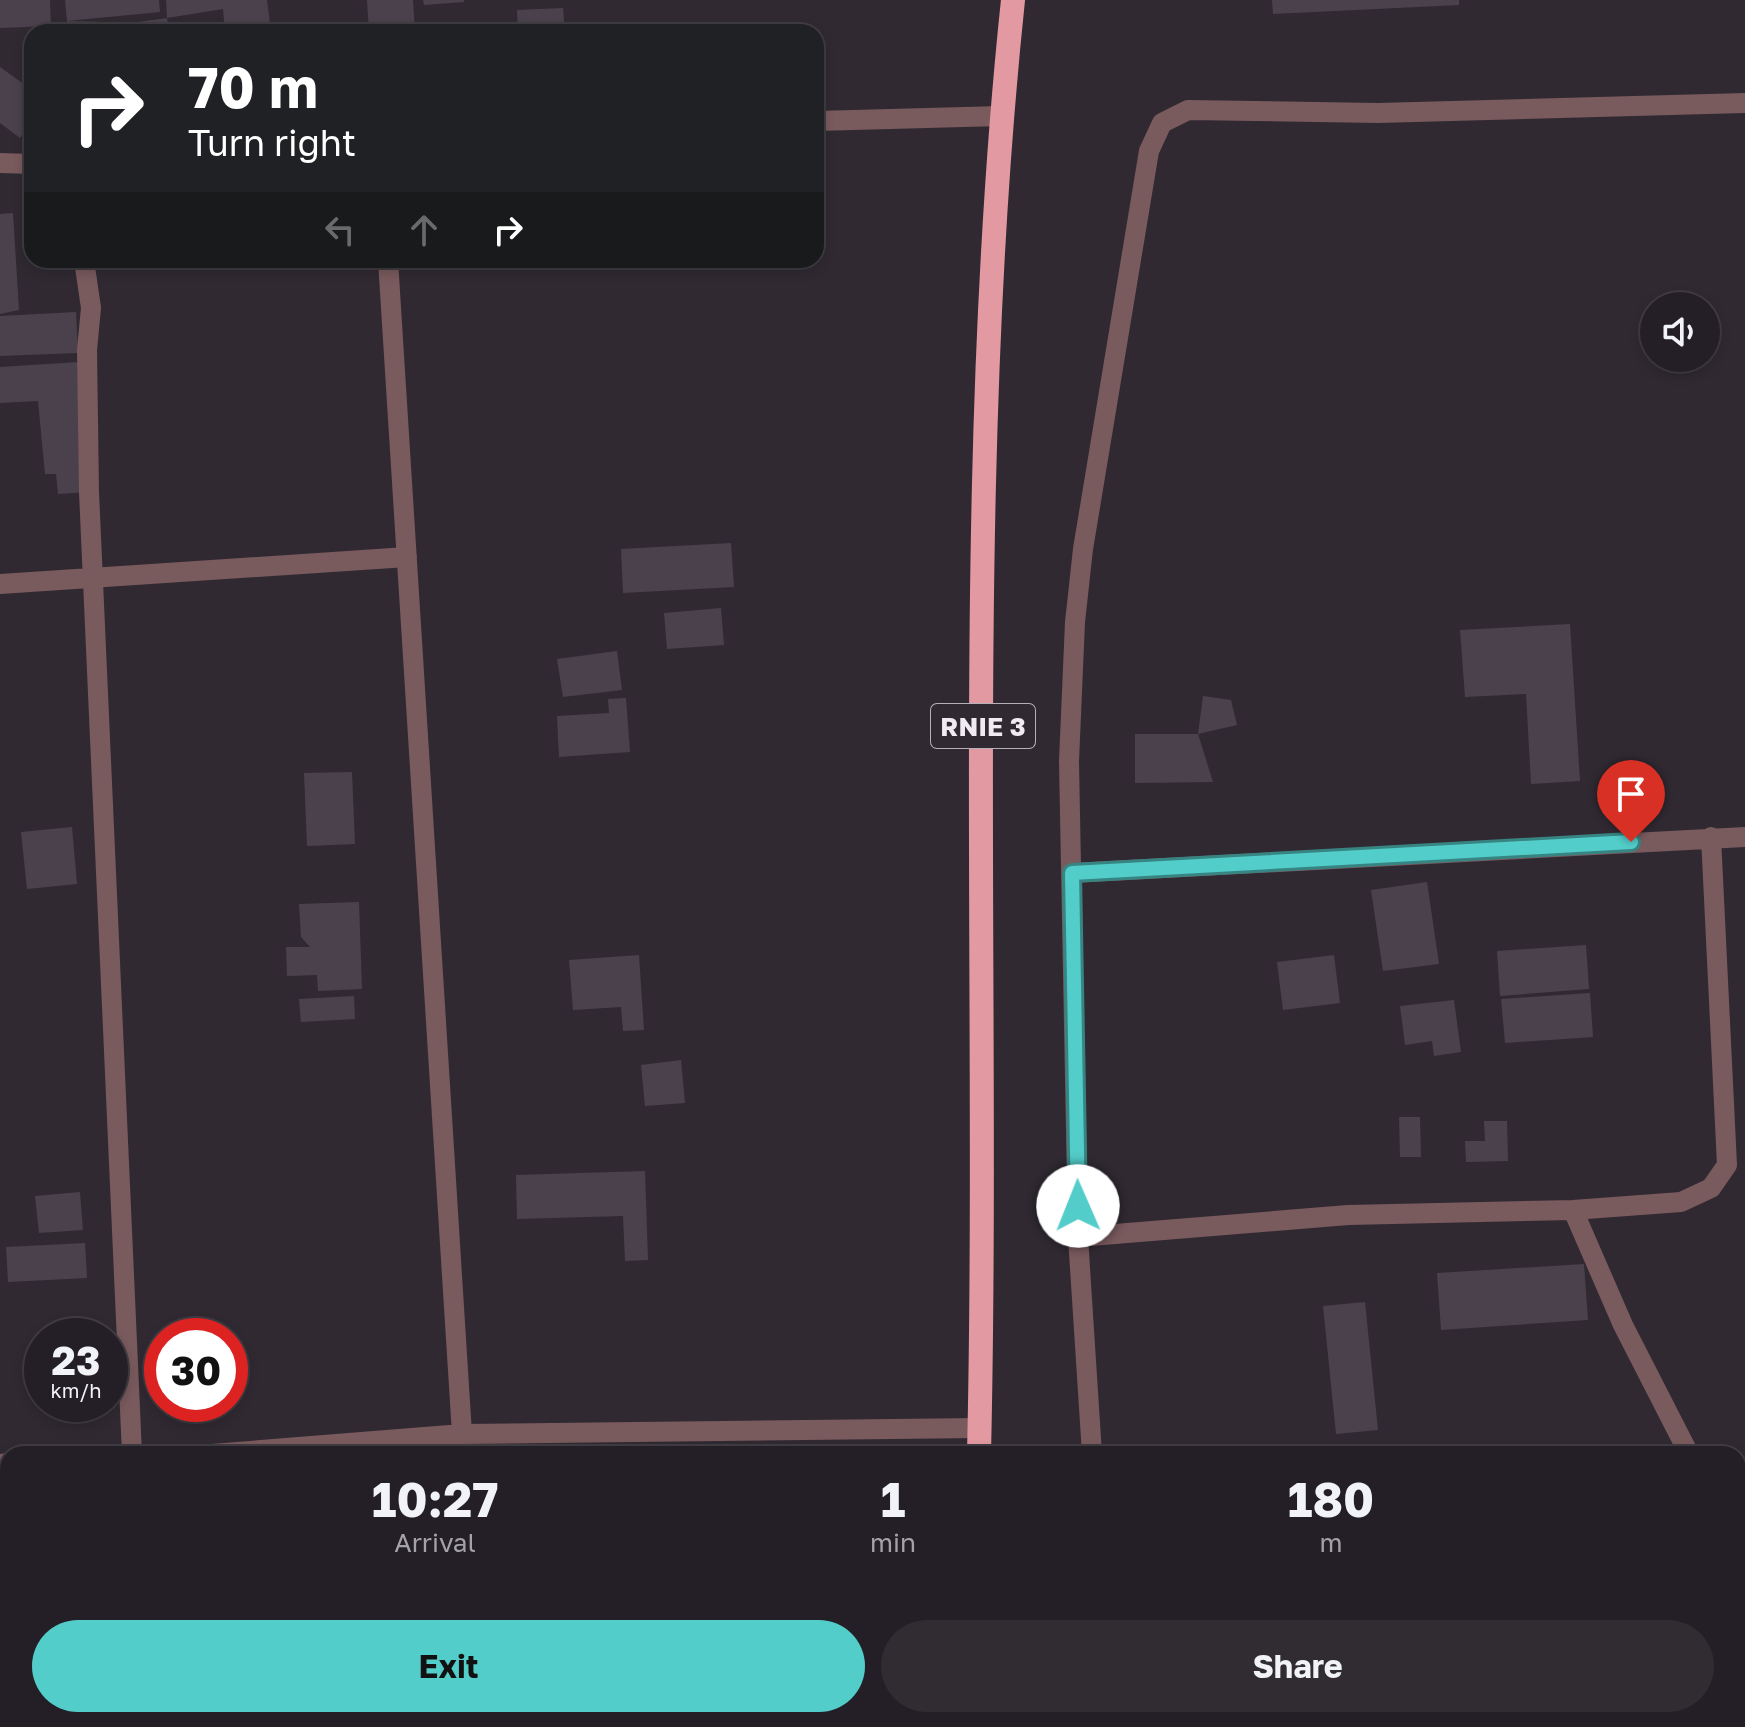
<!DOCTYPE html>
<style>
body{margin:0;font-family:"Golos Text",sans-serif;background:#302c32;color:#f1f3f6;height:100vh;display:flex;flex-direction:column;font-size:30px;white-space:nowrap}
*{box-sizing:border-box;margin:0}
p{font-size:26px;color:#a3a2a7}
.icon{flex:none;width:44px;height:44px;fill:none;stroke:currentColor;stroke-width:2;stroke-linecap:round;stroke-linejoin:round}
.map{position:relative;flex:1;overflow:hidden}
.sheet{position:absolute;left:0px;top:1446px;width:1746px;height:282px;display:flex;flex-direction:column;background:#241f26;border-radius:24px 24px 0 0;box-shadow:0 4px 12px #0003,0 0 0 2px #413d43}
.sheet>*{flex:none}
.hud{position:absolute;left:24px;top:24px;width:800px;height:244px;border-radius:24px;box-shadow:0 4px 12px #0003,0 0 0 2px #413d43;background:#202124;color:#fff;overflow:hidden}
.buttons{position:absolute;left:1640px;top:292px;display:grid;gap:16px}
.buttons a{display:grid;place-items:center;width:80px;height:80px;border-radius:50%;background:#241f26;box-shadow:0 4px 12px #0003,0 0 0 2px #413d43;font-size:40px}
.speed{position:absolute;left:24px;top:1318px;display:flex;gap:16px;font-size:40px;font-weight:700;text-align:center}
.speed>*{display:grid;place-content:center;width:104px;height:104px;border-radius:50%;background:#241f26;box-shadow:0 4px 12px #0003,0 0 0 2px #413d43;line-height:1}
.speed small{font-size:20px;font-weight:400}
.speed .limit{border:12px solid #d22;background:#fff;color:#111}
.pin{position:absolute;display:grid;place-items:center;width:68px;height:68px;color:#fff;margin:-82px -34px;border-radius:50% 50% 50% 0;rotate:-45deg;box-shadow:0 0 8px #0007}
.pin .icon{rotate:45deg}
.me{position:absolute;width:88px;margin:-44px;rotate:359deg;stroke-linejoin:round;filter:drop-shadow(0 0 6px #0008)}
.turn{display:flex;align-items:center;gap:28px;height:168px;padding:0 32px;font-size:36px}
.turn .icon{width:104px;height:104px;stroke-width:2.5}
.turn b{display:block;font-size:56px;line-height:68px}
.lanes{display:flex;align-items:center;height:76px;padding:0 32px;background:#0003;justify-content:center;gap:40px;direction:ltr}
.lanes .off{opacity:.35}
.eta{display:flex;justify-content:space-evenly;align-items:center;height:136px;text-align:center}
.eta b{font-size:48px;font-weight:700;line-height:56px}
.cta{display:flex;gap:16px;margin-top:auto;padding:16px 32px}
.cta a{flex:1;height:92px;border-radius:48px;background:#53cdc9;color:#111;font-size:32px;font-weight:700;line-height:92px;text-align:center}
.cta a+a{background:#302c32;color:#f1f3f6}
.map>svg:first-child{display:block}
.building{fill:#4a414c}
.lines{fill:none;stroke-linecap:round;stroke-linejoin:round}
.street{stroke:#795a5d;stroke-width:20}
.highway{stroke:#e299a1;stroke-width:24}
.route-casing{stroke:#368583;stroke-width:20}
.route{stroke:#53cdc9;stroke-width:14}
.labels{text-anchor:middle;dominant-baseline:central;stroke-width:6;stroke-linejoin:round;paint-order:stroke}
.shield{fill:#302932;stroke:#b6b1b8;stroke-width:2}
.shield-label{font-size:26px;font-weight:bold;fill:#f0ebf2}
</style>
<div class="map">
<svg width="1745" height="1727" viewBox="0 0 1745 1727">
<rect width="100%" height="100%" fill="#302932"/>
<path class="building" d="M0,0H50L51,26L0,28Z
M65,0H159L160,12L67,21Z
M166,0H267L271,32H225L223,9L167,18L169,32H140L138,22L167,18Z
M367,0H413L415,32H369Z
M423,0H464V2L424,5Z
M1272,0H1459V5L1273,14Z
M563,8L565,32H518L517,10Z
M67,21L105,22V32H67Z
M0,67L32,90V121L20,138L0,123Z
M13,213L19,310L0,314V214Z
M76,312L78,353L0,356V316Z
M79,362L89,492L58,494L56,474H45L38,401L0,403V367Z
M731,543L734,587L623,593L621,549Z
M721,608L724,645L667,649L664,613Z
M1570,624L1580,781L1531,784L1526,694L1465,697L1460,630Z
M617,651L622,690L563,697L557,659Z
M1203,696L1231,700L1237,725L1198,734L1213,782L1135,783V734H1198Z
M626,698L630,752L559,757L557,716L609,713L608,699Z
M352,772L355,844L307,846L304,773Z
M72,827L77,884L27,889L21,832Z
M1427,882L1439,964L1383,971L1371,890Z
M359,902L362,989L318,991L317,975L287,976L286,947H310L301,937L299,904Z
M1586,945L1589,989L1500,996L1497,951Z
M639,955L644,1030L623,1031L621,1007L573,1010L569,960Z
M1334,955L1340,1003L1283,1010L1277,962Z
M1590,993L1593,1037L1505,1043L1501,999Z
M354,996L355,1019L301,1022L299,999Z
M1454,1000L1461,1052L1434,1056L1432,1041L1405,1045L1400,1006Z
M681,1060L685,1103L645,1106L641,1065Z
M1399,1117H1420L1421,1157H1400Z
M1484,1121H1507L1508,1161L1466,1162L1465,1141H1485Z
M645,1171L648,1260L625,1261L623,1216L517,1219L516,1175Z
M80,1192L83,1230L39,1233L35,1196Z
M85,1243L87,1278L8,1282L6,1247Z
M1584,1264L1588,1320L1441,1330L1437,1273Z
M1365,1302L1378,1430L1336,1434L1323,1306Z
M0,1601H4L8,1634V1654L0,1655Z"/>
<g class="lines">
<path class="street" d="M816,121L1001,116
M0,163L32,164
M84,260L91,308L87,350L89,492L132,1454
M388,260L462,1434
M0,584L407,557
M1072,873L1745,837
M1573,1210L1623,1325L1689,1454
M1078,1237L1348,1215L1573,1210L1681,1202L1711,1188L1727,1165L1711,837
M212,1454L462,1434L980,1428
M1092,1454L1078,1237L1069,761L1075,622L1083,549L1149,151L1162,123L1188,110L1378,113L1745,103
M0,1464L8,1463
M1738,1571L1745,1616
M373,1720L374,1727
M1103,1720V1727"/>
<path class="highway" d="M979,1454C990,970 962,483 1013,0
M974,1727V1720"/>
</g>
<g class="lines">
<g class="route-casing">
<path id="route" d="M1078,1206L1072,873L1631,842"/>
</g>
<use href="#route" class="route"/>
</g>
<g class="labels">
<rect class="shield" x="931" y="704" width="104" height="44" rx="6"/>
<g class="shield-label">
<text x="983" y="726">RNIE 3</text>
</g>
</g>
</svg>
<div class="buttons">
<a><svg class="icon" aria-label="sound" viewBox="0 0 24 24"><path d="M4 9h4l5-4v14l-5-4H4zM17 9q2 3 0 6"/></svg></a>
</div>
<div class="speed"><div>23<small>km/h</small></div><div class="limit">30</div></div>
<div class="pin" style="left:1631px;top:842px;background:#d93025"><svg class="icon" aria-label="arrive" viewBox="0 0 24 24"><path d="M6 21V4h12l-3 4 3 4H6"/></svg></div>
<svg class="me" style="left:1078px;top:1206px" viewBox="-20 -20 40 40"><circle r="19" fill="#fff"/><path d="M0-13L10 11 0 6-10 11z" fill="#53cdc9"/></svg>
<div class="hud">
<div class="turn"><svg class="icon" aria-label="right" viewBox="0 0 24 24"><path d="M7 20v-9h11M14 6l5 5-5 5"/></svg><div><b>70 m</b>Turn right</div></div>
<div class="lanes"><svg class="icon off" aria-label="left" viewBox="0 0 24 24"><path d="M17 20v-9H6M10 6l-5 5 5 5"/></svg><svg class="icon off" aria-label="ahead" viewBox="0 0 24 24"><path d="M12 20V5M6 11l6-6 6 6"/></svg><svg class="icon" aria-label="right" viewBox="0 0 24 24"><path d="M7 20v-9h11M14 6l5 5-5 5"/></svg></div>
</div>
<section class="sheet">
<div class="eta">
<div><b>10:27</b><p>Arrival</p></div>
<div><b>1</b><p>min</p></div>
<div><b>180</b><p>m</p></div>
</div>
<div class="cta"><a>Exit</a><a>Share</a></div>
</section>
</div>
